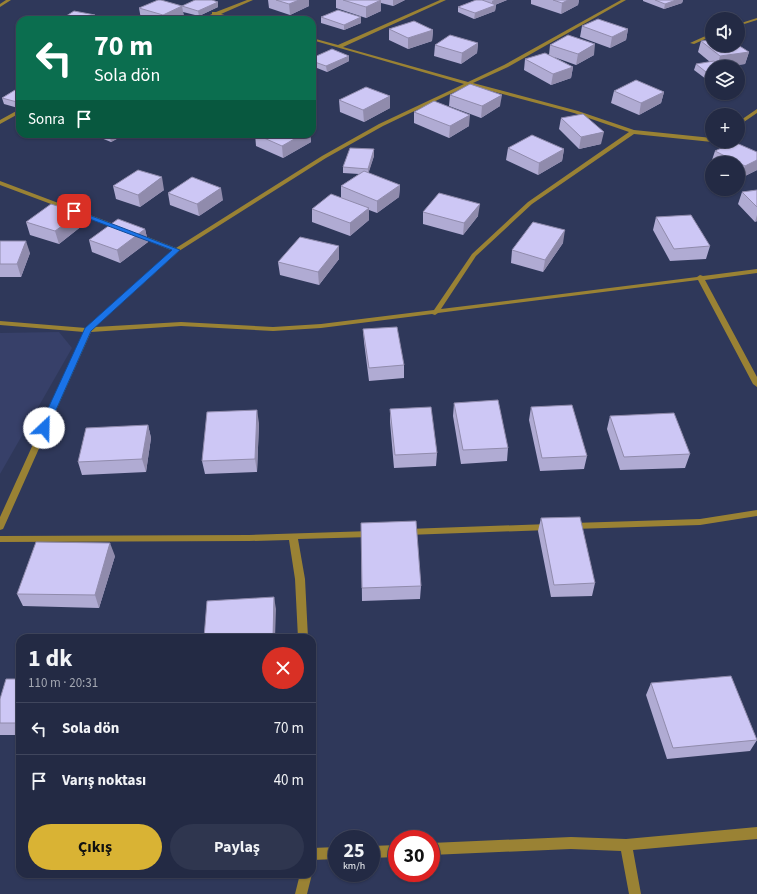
<!DOCTYPE html>
<html lang="tr">
<meta charset="utf-8">
<style>
body{margin:0;font-family:"Source Sans 3",sans-serif;background:#2f364f;color:#f1f3f6;height:100vh;display:flex;flex-direction:column;font-size:15px;white-space:nowrap}
*{box-sizing:border-box;margin:0}
p{font-size:13px;color:#a3a7b2}
.icon{flex:none;width:22px;height:22px;fill:none;stroke:currentColor;stroke-width:2;stroke-linecap:round;stroke-linejoin:round}
.map{position:relative;flex:1;overflow:hidden}
.drawer{position:absolute;left:16px;top:634px;width:300px;height:244px;display:flex;flex-direction:column;background:#232a44;border-radius:12px;box-shadow:0 1px 3px #0004,0 0 0 1px #40465d}
.drawer>*{flex:none}
.top-card{position:absolute;left:16px;top:16px;width:300px;height:122px;border-radius:12px;box-shadow:0 1px 3px #0004,0 0 0 1px #40465d;background:#0b6e4f;color:#fff;overflow:hidden}
.tools{position:absolute;left:705px;top:12px;display:grid;gap:8px}
.tools a{display:grid;place-items:center;width:40px;height:40px;border-radius:50%;background:#232a44;box-shadow:0 1px 3px #0004,0 0 0 1px #40465d;font-size:20px}
.speed{position:absolute;left:328px;top:830px;display:flex;gap:8px;font-size:20px;font-weight:700;text-align:center}
.speed>*{display:grid;place-content:center;width:52px;height:52px;border-radius:50%;background:#232a44;box-shadow:0 1px 3px #0004,0 0 0 1px #40465d;line-height:1}
.speed small{font-size:10px;font-weight:400}
.speed .limit{border:6px solid #d22;background:#fff;color:#111}
.pin{position:absolute;display:grid;place-items:center;width:34px;height:34px;color:#fff;margin:-17px;border-radius:8px;box-shadow:0 2px 6px #0006}
.me{position:absolute;width:44px;margin:-22px;rotate:24deg;stroke-linejoin:round;filter:drop-shadow(0 0 3px #0008)}
.turn{display:flex;align-items:center;gap:14px;height:84px;padding:0 12px;font-size:18px}
.turn .icon{width:52px;height:52px;stroke-width:2.5}
.turn b{display:block;font-size:28px;line-height:34px}
.then{display:flex;align-items:center;height:38px;padding:0 12px;background:#0003;gap:8px;font-size:15px}
.round{display:grid;place-items:center;flex:none;width:42px;height:42px;border-radius:21px;background:#2f364f}
.summary{display:flex;align-items:center;justify-content:space-between;height:68px;padding:0 12px}
h1{font-size:24px;font-weight:700;line-height:30px}
.primary-button{display:flex;gap:8px;margin-top:auto;padding:8px 12px}
.primary-button a{flex:1;height:46px;border-radius:24px;background:#d9b334;color:#111;font-size:16px;font-weight:700;line-height:46px;text-align:center}
.primary-button a+a{background:#2f364f;color:#f1f3f6}
ul{padding:0;list-style:none}
li{display:flex;align-items:center;gap:12px;height:52px;padding:0 12px;border-top:1px solid #40465d}
li div{flex:1}
li b{display:block;font-size:15px}
li em{font-style:normal}
.map>svg:first-child{display:block}
.built{fill:#374069}
.lines{fill:none;stroke-linecap:round;stroke-linejoin:round}
.minor{fill:#9a8234;fill-rule:evenodd}
.tertiary{fill:#9a8234;fill-rule:evenodd}
.wall{fill:#b0abd3}
.shaded-wall{fill:#908bac}
.building{fill:#cdc7f5;stroke:#908bac}
.route{fill:#1a73e8;stroke:#114b97}
</style>
<div class="map">
<svg width="757" height="894" viewBox="0 0 757 894">
<rect width="100%" height="100%" fill="#2f385a"/>
<path class="built" d="M59,332L72,348L0,474V333Z"/>
<g class="lines">
<path class="minor" d="M247,0H253L221,14L242,20C234,20 227,16 219,16C212,15 206,20 199,20L212,14V12H216Z
M440,0H446L343,47L468,82L504,65L621,0H626L508,67L473,83L578,111L634,130L712,138V141H719L738,149L733,150L712,142L634,134L532,204L476,256L441,309L697,277L700,275L703,276L757,269V273L705,280L757,377V387L753,384L698,280L438,313L435,315L432,314L321,328L273,331L181,326L91,332L4,527L3,529L0,530V517L84,332L0,325V321L86,328L173,251L136,236V234H140L176,248L322,156L379,124L464,84L312,40V38L338,45ZM469,85L574,113L629,132L528,202L472,254L434,310L321,324L273,327L181,322L95,327L179,251L326,158L383,126Z
M757,18V20L738,26V24Z
M712,33V36L694,44L690,43Z
M20,109V113L0,124V120Z
M757,109V113L738,126V122Z
M0,181L122,227L123,228L122,229H118L0,185Z
M757,510V516L700,525L573,529L570,528L569,526L570,524L573,523L700,519Z
M549,524L552,525L553,527L552,529L549,530L407,535L404,534L403,532L404,530L407,529Z
M371,531L374,532L375,534L374,536L371,537L298,539L305,579L308,638H298L295,579L289,540L249,541L0,542V536L249,535Z
M757,827V839L633,850L641,894H629L621,851L571,849L431,855V843L571,837L626,839Z
M397,845V857L371,858V846Z
M337,847V859L312,860V848Z
M300,874H312L307,894H295Z"/>
<path class="tertiary" d="M6,0H11L0,7V4Z"/>
</g>
<path class="wall" d="M268,0H309V6L290,15L269,8Z
M336,0H405L393,6L381,3V11L366,18L336,8Z
M476,0H507L495,5H496L495,11L474,19L458,12V7Z
M531,0H579L578,5L561,14L531,4Z
M643,0H683L682,3L664,9L643,1Z
M218,2V7L199,16L183,12L184,17L177,20H146L141,19L139,8L182,6Z
M321,17H361V23L344,30L321,23Z
M582,26L628,29L626,40L610,48L580,37Z
M389,29L433,30L432,41L408,49L389,40Z
M701,41L749,52L745,64L721,67L712,82H710L694,70L696,64L710,62L698,52Z
M478,43L477,53L461,64L434,56L435,45Z
M550,45L594,55L576,65L554,57L573,67L571,78L551,85L524,70L525,59L549,55Z
M349,56V61L327,72L312,66V58Z
M20,87V107L18,108L4,104L2,98Z
M614,91L664,92L661,103L639,115L611,103Z
M450,95L500,106L481,118L449,106Z
M339,100L390,108L364,122L340,112Z
M414,112L469,126L449,138L414,123Z
M561,118L601,144L579,149L559,129Z
M91,134H126L111,142Z
M255,134H310L311,142L283,158L256,146Z
M508,148L564,149L562,161L538,175L506,160Z
M374,149V156L368,173L400,185L399,197L377,213L369,210V220L350,236L312,222V209L341,198V186L359,174L343,173V167Z
M715,151L757,152V170L741,178L738,176V163H711Z
M113,186L164,190L140,207L116,199Z
M757,190V221L755,222L738,204L742,192Z
M168,193L223,200L199,216L170,205Z
M423,212L478,216L463,235L423,224Z
M656,217L710,246L706,259L670,261L653,230Z
M26,222L83,225L59,244L30,235Z
M145,229L148,242L120,263L92,252L89,240Z
M0,241L30,253L21,277H0Z
M563,243L543,272L511,263L512,250Z
M339,246V259L319,285L280,275L278,262Z
M363,329L404,365V378L369,381L364,342Z
M454,403L508,448L507,461L461,464L453,416Z
M531,407L587,456L584,469L540,471L529,420Z
M390,409L437,453L436,466L394,468L390,422Z
M610,416L690,454L685,468L620,470L607,429Z
M259,423L257,472L205,474L202,461Z
M148,425L151,438L146,472L82,475L78,462Z
M541,518L595,583L592,596L551,597L538,531Z
M361,523L421,586L420,599L362,601Z
M115,556L99,608L23,606L17,594Z
M20,679V735H0V699Z
M651,683L757,740L750,751L667,759L646,695Z"/>
<path class="shaded-wall" d="M299,0H309V6L290,15L289,4Z
M381,0V11L366,18V7Z
M393,0H405L393,6Z
M494,0H507L492,6V1Z
M568,0H579L578,5L561,14L562,3Z
M676,0H683L682,3L664,9L665,4Z
M218,2V7L199,16L198,11Z
M496,5L495,11L474,19L475,13Z
M182,6L184,17L177,20H163V15Z
M95,15L96,20H87Z
M361,17V23L344,30V25Z
M628,29L626,40L610,48L612,37Z
M433,30L432,41L408,49V38Z
M478,43L477,53L461,64L462,53Z
M595,44L594,55L576,65L578,54Z
M749,52L745,64L717,67L720,56Z
M349,56V61L327,72L326,66Z
M573,67L571,78L551,85L553,74Z
M711,76H712V82H710Z
M664,92L661,103L639,115L641,103Z
M502,95L500,106L481,118L482,106Z
M390,96V108L364,122L363,110Z
M20,100V107L18,108L17,102Z
M470,115L469,126L449,138L450,126Z
M604,132L601,144L579,149L581,137Z
M109,134H126L111,142Z
M303,134H310L311,142L283,158L282,146Z
M374,149V156L368,175V169Z
M564,149L562,161L538,175L539,163Z
M757,160V170L741,178L745,166Z
M162,177L164,190L140,207L138,195Z
M400,185L399,197L377,213V201Z
M221,188L223,200L199,216L197,204Z
M480,204L478,216L463,235L464,223Z
M369,208V220L350,236V223Z
M80,213L83,225L59,244L55,231Z
M757,215V221L755,222Z
M145,229L148,242L120,263L117,250Z
M565,230L563,243L543,272L545,260Z
M26,241L30,253L21,277L17,264Z
M339,246V259L319,285L318,272Z
M257,410L259,423L257,472L255,459Z
M148,425L151,438L146,472L142,459Z
M110,543L115,556L99,608L95,595Z
M274,597L276,609L275,638H273V637Z"/>
<path class="building" d="M158,0H161L182,6L163,15L139,8Z
M195,0H212L218,2L198,11L182,6Z
M276,0H299L289,4Z
M343,0H381L366,7Z
M476,0H482L496,5L475,13L458,7Z
M553,0H568L562,3Z
M655,0H676L665,4Z
M338,10L361,17L344,25L321,17Z
M74,11L95,15L87,20H60Z
M598,19L628,29L612,37L582,26Z
M414,21L433,30L408,38L389,29Z
M450,35L478,43L462,53L435,45Z
M568,35L595,44L578,54L550,45Z
M712,40V45H738L749,52L720,56L701,41Z
M332,49L349,56L326,66L312,61V58Z
M545,53L573,67L553,74L525,59Z
M714,61L721,67H712V76H711L696,64Z
M636,80L664,92L641,103L614,91Z
M470,84L502,95L482,106L450,95Z
M20,87V100L17,102L2,98Z
M366,87L390,96L363,110L339,100Z
M434,101L470,115L450,126L414,112Z
M583,114L604,132L581,137L561,118Z
M255,134H303L282,146Z
M532,135L564,149L539,163L508,148Z
M734,142L757,152V160L745,166L715,151Z
M350,148L374,149L368,169L343,167Z
M138,170L162,177L138,195L113,186Z
M364,171L400,185L377,201L341,186Z
M192,177L221,188L197,204L168,193Z
M757,190V207L742,192Z
M439,193L480,204L464,223L423,212Z
M331,194L369,208L350,223L312,209Z
M51,204L80,213L55,231L26,222Z
M691,215L710,246L674,249L656,217Z
M118,219L145,229L117,250L89,240Z
M533,222L565,230L545,260L512,250Z
M300,237L339,246L318,272L278,262Z
M0,241H26L17,264H0Z
M397,327L404,365L369,368L363,329Z
M498,400L508,448L463,450L454,403Z
M572,405L587,456L542,458L531,407Z
M431,407L437,453L395,455L390,409Z
M257,410L255,459L202,461L207,412Z
M674,413L690,454L624,457L610,416Z
M148,425L142,459L78,462L86,428Z
M580,517L595,583L554,585L541,518Z
M416,521L421,586L362,588L361,523Z
M36,542L110,543L95,595L17,594Z
M274,597L273,637L259,638H204L207,601Z
M731,676L757,740L673,748L651,683Z
M6,679H20V723H0V699Z"/>
<path class="route" d="M71,210H76L180,250L91,331L48,428L44,432L39,428L85,328L172,250L71,212Z"/>
</svg>
<div class="tools">
<a><svg class="icon" aria-label="sound" viewBox="0 0 24 24"><path d="M4 9h4l5-4v14l-5-4H4zM17 9q2 3 0 6"/></svg></a>
<a><svg class="icon" aria-label="layers" viewBox="0 0 24 24"><path d="M12 4l9 5-9 5-9-5zM3 14l9 5 9-5"/></svg></a>
<a>+</a>
<a>−</a>
</div>
<div class="speed"><div>25<small>km/h</small></div><div class="limit">30</div></div>
<div class="pin" style="left:74px;top:211px;background:#d93025"><svg class="icon" aria-label="arrive" viewBox="0 0 24 24"><path d="M6 21V4h12l-3 4 3 4H6"/></svg></div>
<svg class="me" style="left:44px;top:428px" viewBox="-20 -20 40 40"><circle r="19" fill="#fff"/><path d="M0-13L10 11 0 6-10 11z" fill="#1a73e8"/></svg>
<div class="top-card">
<div class="turn"><svg class="icon" aria-label="left" viewBox="0 0 24 24"><path d="M17 20v-9H6M10 6l-5 5 5 5"/></svg><div><b>70 m</b>Sola dön</div></div>
<div class="then">Sonra<svg class="icon" aria-label="arrive" viewBox="0 0 24 24"><path d="M6 21V4h12l-3 4 3 4H6"/></svg></div>
</div>
<section class="drawer">
<div class="summary"><div><h1>1 dk</h1><p>110 m · 20:31</p></div><a class="round" style="background:#d93025;color:#fff"><svg class="icon" aria-label="close" viewBox="0 0 24 24"><path d="M6 6l12 12M18 6L6 18"/></svg></a></div>
<ul>
<li><svg class="icon" aria-label="left" viewBox="0 0 24 24"><path d="M17 20v-9H6M10 6l-5 5 5 5"/></svg><div><b>Sola dön</b></div><em>70 m</em></li>
<li><svg class="icon" aria-label="arrive" viewBox="0 0 24 24"><path d="M6 21V4h12l-3 4 3 4H6"/></svg><div><b>Varış noktası</b></div><em>40 m</em></li>
</ul>
<div class="primary-button"><a>Çıkış</a><a>Paylaş</a></div>
</section>
</div>
